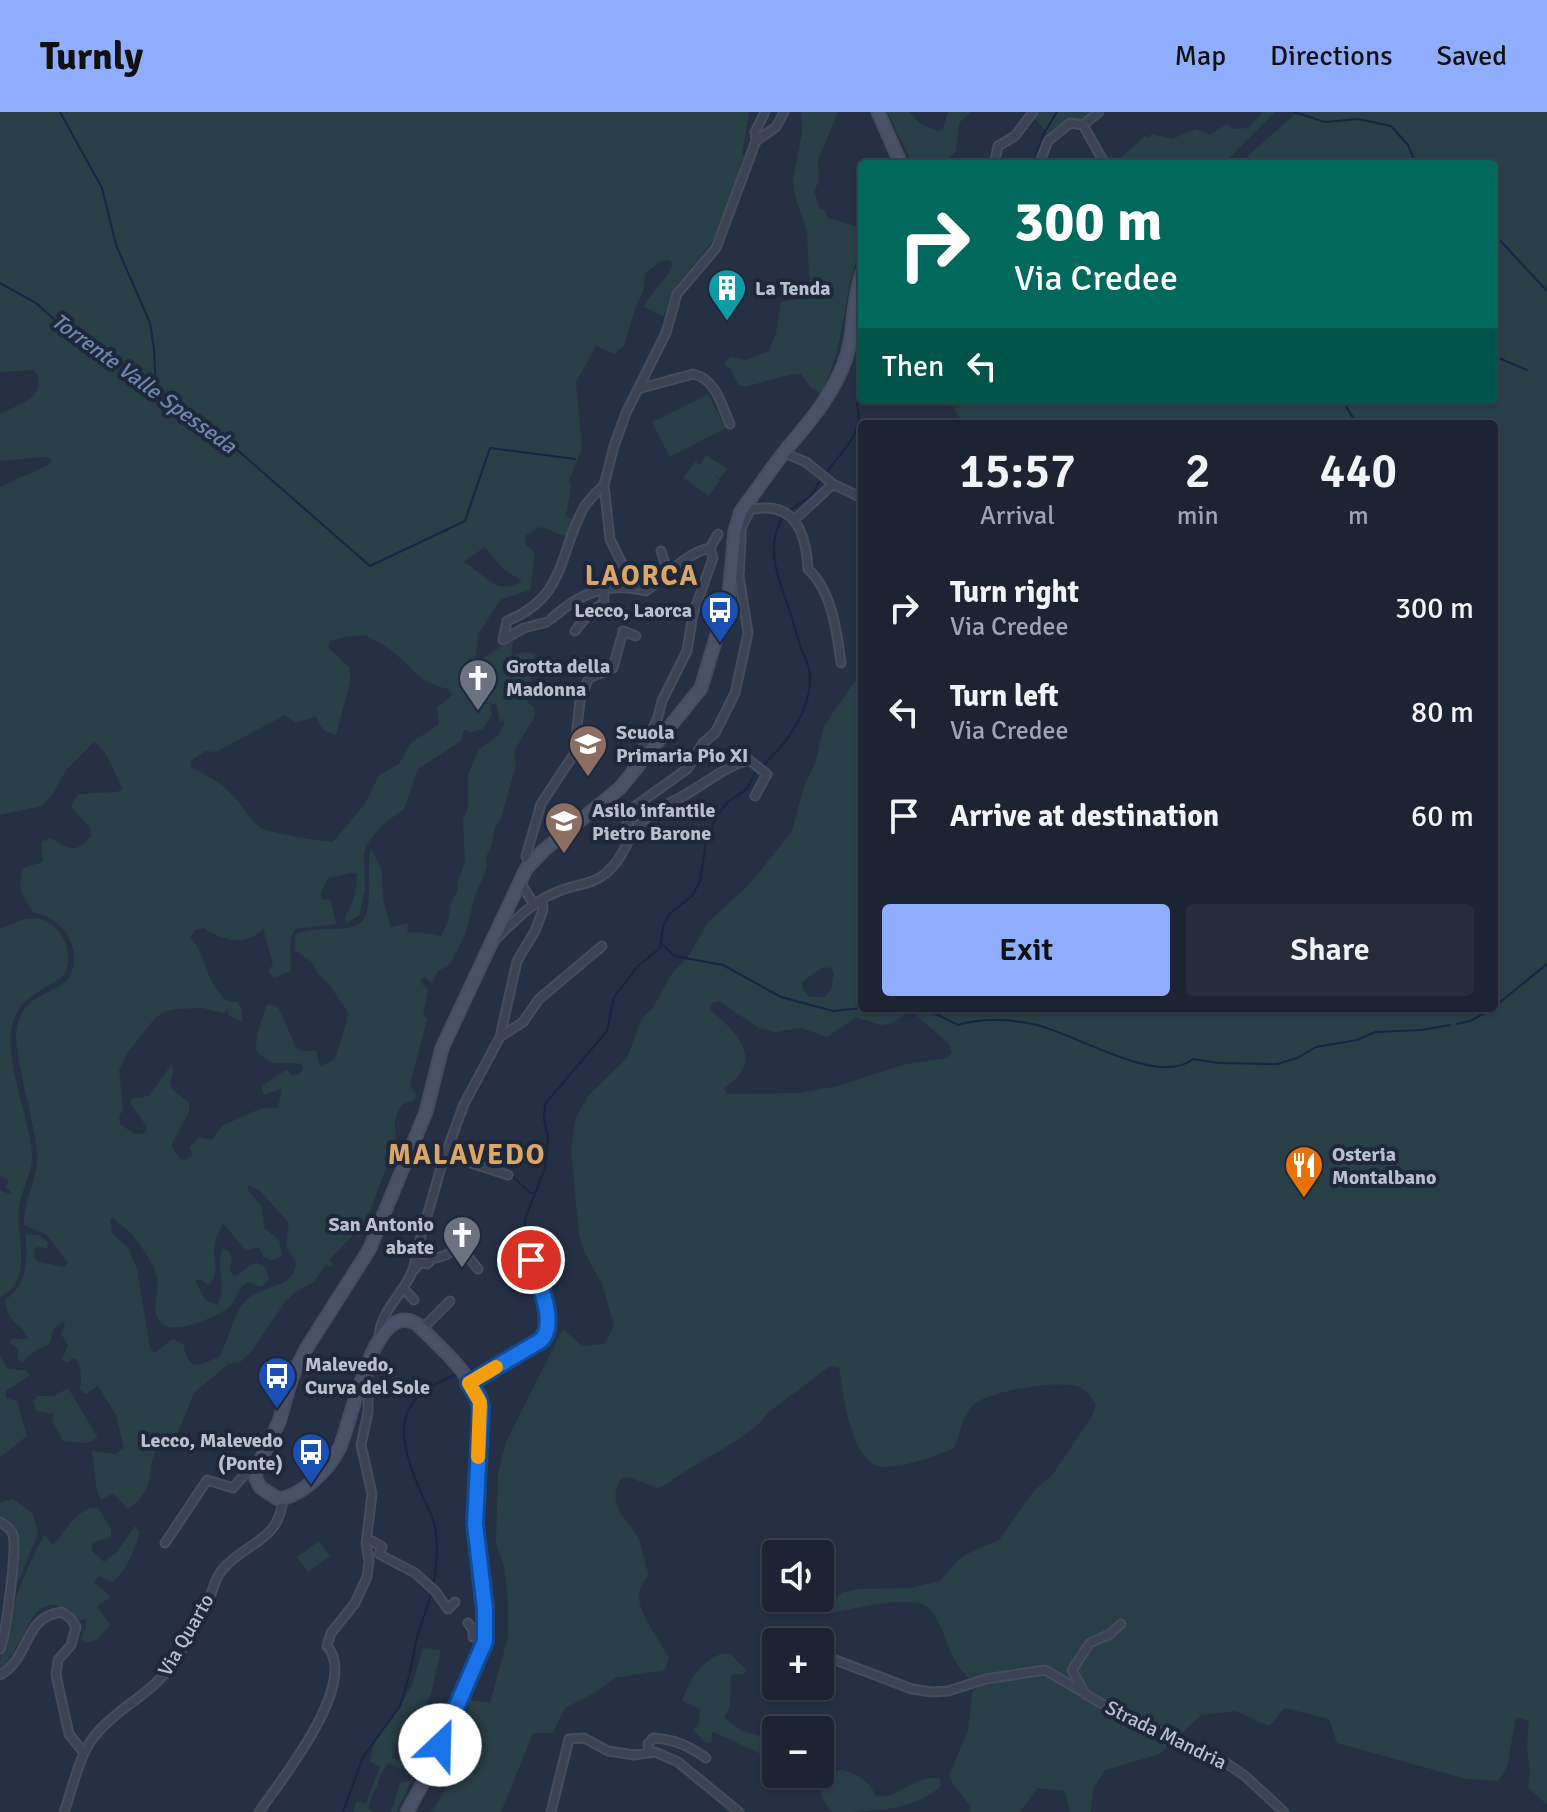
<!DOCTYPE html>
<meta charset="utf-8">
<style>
body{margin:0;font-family:Signika,sans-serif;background:#252c3c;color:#f1f3f6;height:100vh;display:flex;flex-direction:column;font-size:30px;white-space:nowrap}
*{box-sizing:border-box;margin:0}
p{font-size:26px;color:#a0a4ac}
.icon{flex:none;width:44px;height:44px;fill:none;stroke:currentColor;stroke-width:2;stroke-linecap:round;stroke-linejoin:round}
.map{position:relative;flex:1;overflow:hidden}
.side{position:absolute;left:858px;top:308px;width:640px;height:592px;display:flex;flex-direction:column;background:#1c2434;border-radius:8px;box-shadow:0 2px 6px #0004,0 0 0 2px #3a414f}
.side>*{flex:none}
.guide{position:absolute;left:858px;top:48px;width:640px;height:244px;border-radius:8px;box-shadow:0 2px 6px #0004,0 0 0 2px #3a414f;background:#00695c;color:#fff;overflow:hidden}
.buttons{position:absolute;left:762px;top:1428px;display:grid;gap:16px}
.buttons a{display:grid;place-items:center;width:72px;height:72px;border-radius:8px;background:#1c2434;box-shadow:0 2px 6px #0004,0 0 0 2px #3a414f;font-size:40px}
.pin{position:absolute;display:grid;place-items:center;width:68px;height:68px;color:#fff;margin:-34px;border:4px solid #fff;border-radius:50%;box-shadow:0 2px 8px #0007}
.me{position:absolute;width:88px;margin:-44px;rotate:24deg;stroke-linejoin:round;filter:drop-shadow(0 0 6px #0008)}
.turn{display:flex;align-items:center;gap:28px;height:168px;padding:0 24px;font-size:36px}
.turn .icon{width:104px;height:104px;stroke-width:2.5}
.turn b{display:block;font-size:56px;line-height:68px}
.then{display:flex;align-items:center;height:76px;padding:0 24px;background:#0003;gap:16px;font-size:30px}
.eta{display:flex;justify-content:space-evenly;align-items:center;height:136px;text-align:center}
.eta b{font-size:48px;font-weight:600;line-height:56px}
.primary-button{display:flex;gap:16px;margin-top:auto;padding:16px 24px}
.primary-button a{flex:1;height:92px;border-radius:8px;background:#8fadfc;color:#111;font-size:32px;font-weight:600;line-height:92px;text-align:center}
.primary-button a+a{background:#252c3c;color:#f1f3f6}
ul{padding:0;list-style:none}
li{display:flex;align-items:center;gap:24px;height:104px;padding:0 24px}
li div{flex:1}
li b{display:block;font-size:30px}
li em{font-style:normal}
header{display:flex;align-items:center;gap:48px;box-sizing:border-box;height:112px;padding:0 40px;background:#8fadfc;color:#111}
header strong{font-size:38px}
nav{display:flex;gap:44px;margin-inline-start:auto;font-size:28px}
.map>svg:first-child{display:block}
.green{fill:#293f46;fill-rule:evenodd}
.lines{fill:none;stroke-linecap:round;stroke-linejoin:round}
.stream{stroke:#182544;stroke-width:2}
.street-casing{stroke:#454c5e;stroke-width:11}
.secondary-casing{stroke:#454c5e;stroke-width:15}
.street{stroke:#3b4354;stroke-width:7}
.secondary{stroke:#495168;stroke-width:11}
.route-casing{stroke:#114b97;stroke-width:20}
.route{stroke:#1a73e8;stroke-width:14}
.slow{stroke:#f59e0b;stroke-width:14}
.labels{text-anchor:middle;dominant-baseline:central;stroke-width:8;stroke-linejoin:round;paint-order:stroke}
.poi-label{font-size:20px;font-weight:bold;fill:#b9bfce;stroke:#1f283a;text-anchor:start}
.street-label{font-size:20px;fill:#b9bfce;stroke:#1f283a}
.water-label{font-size:22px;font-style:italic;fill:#7184ae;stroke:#1f283a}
.district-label{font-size:28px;font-weight:bold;letter-spacing:2px;fill:#dba666;stroke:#1f283a}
</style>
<header>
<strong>Turnly</strong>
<nav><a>Map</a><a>Directions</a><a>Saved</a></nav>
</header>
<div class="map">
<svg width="1547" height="1700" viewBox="0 0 1547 1700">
<rect width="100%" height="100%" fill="#263045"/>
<path class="green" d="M0,0H749L742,42L744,45L719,118L706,138L676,174L664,204L644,195C652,177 667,170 673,151L668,148L659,150L645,162L643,180L636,194L624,234L614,242L596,234L576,270L582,336L569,369L571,375L566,403L575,412L570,424C557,424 552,417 540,415L526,423L525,432L535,441L530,478L501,487L478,522L473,573L481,593L495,590L485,591L477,550L513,527L511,546L521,540L535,542L527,590L534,595L535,604L514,639L516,653L501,706L495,715L491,735L486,745L487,755L474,787L465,823L450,852L437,860L432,872L425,865L421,867L420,870L428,878L423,903L427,907L411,969L410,974L416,982L415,988L403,992L398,999L395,1009L396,1030L364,1114L362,1113L359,1118L362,1120L359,1125L354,1122L329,1148L333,1152L331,1155L326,1152L315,1169L294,1181L285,1190L251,1240L240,1250L228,1252L194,1281L174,1330L156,1337C145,1363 158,1375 128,1397L113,1381L101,1388L97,1379L92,1339L115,1342L124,1337L116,1303L98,1274L85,1282L80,1277C82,1267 82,1255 75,1246L67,1251L62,1248L68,1233L61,1222L65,1214L63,1210L54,1216L49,1233L37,1237L22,1250L17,1246L19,1238L10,1231L11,1227H28C21,1207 9,1217 5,1188C28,1173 28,1147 25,1122L38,1123L48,1130L47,1136L37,1135L34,1138V1146L39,1150L64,1155L68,1151L47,1123L24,1113C23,1087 40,1064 37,1038C32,1000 19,964 16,925C17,878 61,884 71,862C83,835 61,804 34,801C22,784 17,776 23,756L43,750L41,730L50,726C70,737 76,743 92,723L90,716L71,695L78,682L117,680L123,677C114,662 109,640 94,630L66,658L52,683L42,694L0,703V375L50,352L52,349L49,345H43L0,349V302C18,293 51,284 34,258L0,260ZM485,435L503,457L522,469C495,486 486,461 463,450ZM365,523C375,529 385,533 394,541C417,559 415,569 448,577L452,583L437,596L439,612L411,631L399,652L379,663L365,692L333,730C324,730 267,720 261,716C252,710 247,700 240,692C228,676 209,663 190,655L191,649L205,639L216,640L285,603L296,611L316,604C319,614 324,621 336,623L350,570V556L328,535L330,529L345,525ZM496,591L500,609L504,608V613L497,625L479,637L468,663V696L463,707L465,750L457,771L458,778L451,791L448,809L441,824L417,820L407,821L408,811L391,815L383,788L382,759L371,736C366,754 373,788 365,805C355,826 311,810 295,824V838L312,850L318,862L328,871L348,900L347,909L335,947L320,955L316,939H301L296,935L278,895L270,892L266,894L257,923L256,938C274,959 281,947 302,952L303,957L298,963H292L286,958L261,974L264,983L282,976L278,996C257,996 260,997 242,1005C224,1014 224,1009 212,1028L199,1025L189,1036L193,1043L185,1048L180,1047L171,1033L189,1000V991L172,977L170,969L174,958L171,953L149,984L131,987V992L147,1015L145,1021L134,1022L120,1012L119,1006L123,996L119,958L128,940L155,906L164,900L177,897L203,896L223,901L228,898L229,904L242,910V899L238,890L227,889C203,867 208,845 190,825L195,818L204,816C221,828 248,836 263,816L273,852L268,859L274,866L291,859L290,827L295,817L336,812L331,788L321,787V780L328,766L351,761L357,762C356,778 355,791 345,804L346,811L359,804L365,777L364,742L367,732L381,714L404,697L418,657L461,629L464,618L471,620L483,617L492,603L490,593ZM248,1073L259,1078L289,1111L286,1134L296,1151C294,1175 269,1173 253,1183C232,1196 231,1226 219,1245C196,1254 190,1261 183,1232L173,1227L154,1241L150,1236L137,1157L128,1136L112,1121L110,1107L114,1106C120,1114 126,1115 132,1122C140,1132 153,1151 157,1164C160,1176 153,1189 156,1201C162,1231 211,1206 226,1198C237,1190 236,1177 248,1170L262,1175L269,1167L265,1155L257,1151C246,1153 243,1162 234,1164L230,1159C231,1150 235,1140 223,1137C214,1156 229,1175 217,1193L205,1188L195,1168L201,1167L208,1173C222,1162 211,1146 215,1130C216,1124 220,1118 223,1112L246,1138L259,1135L263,1145L272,1148L282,1144L279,1128L264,1116L262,1095L248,1078Z
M801,0H838L818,48L819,69L814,79L820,98L824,97L828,106L862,116C862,138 855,151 850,171C842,209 840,246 821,281L811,276L801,262L788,263L745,275L739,273L729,255L725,254L726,249L731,245L747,248L769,239L776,221L781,190L808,185L810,181L807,119L795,84L793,67L802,21Z
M887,0H909L919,11L938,19L943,17L948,0H971L959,11L956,39C938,55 936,52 913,52Z
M1034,0H1095L1089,5L1065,10L1050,24L1033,4Z
M1263,0H1275L1223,52H1114L1145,24L1147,26L1152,22L1172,27L1196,17L1210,23L1227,12L1235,17L1248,16Z
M1297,0H1547V1693L1528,1675L1530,1658L1527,1636L1529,1609L1516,1605L1507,1655L1498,1669L1467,1667L1337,1631L1329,1607L1285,1596L1269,1614L1235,1599L1201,1603L1160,1642L1105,1658L1093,1677L1091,1700H1070L1065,1679L1037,1676L1020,1700H970L971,1695L953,1672L949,1663L968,1619L972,1580L990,1565L970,1568C964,1560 956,1552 952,1543C945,1528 940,1505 926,1494C912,1483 846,1497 829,1502L822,1500L826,1490L844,1480L858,1477L910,1476L940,1469L957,1449L967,1442L999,1428L1033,1380L1053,1362L1092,1304L1096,1293C1092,1286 1087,1278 1079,1275C1062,1267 989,1279 974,1292C960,1305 962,1322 953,1337C933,1345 907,1354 886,1355C851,1356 843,1281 839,1255L830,1254L766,1302C759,1322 689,1353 669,1371L657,1376L631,1366L622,1365C605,1393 624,1402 637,1424C643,1435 643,1450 649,1462C646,1467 640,1474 639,1480C636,1499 660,1528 669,1546L665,1558L615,1566L596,1580L565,1596L553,1621H533L501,1700H431C458,1664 462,1631 470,1588L490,1591L508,1525V1487L504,1454L496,1432L498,1362L506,1330L563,1217L582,1234L604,1232L614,1214L603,1174L584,1139L579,1123L571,1037L576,1006L588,984L627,946L642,906L653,896L671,863L690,842L708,810L749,773L792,719L805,671L815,652L824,614L862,559V896H1494V312H963L949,288H1494V52H1239ZM823,855L831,856L834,861L831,878L825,885H810L802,877V870ZM719,889L759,916L776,920L801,916L827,925L856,905L881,913L892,911L907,901L915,902L950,933L952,941L947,946L906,952L838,974L800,981L727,982L724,976C728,972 736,968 739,963C759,938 727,912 710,898L712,891Z
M708,282L726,316L670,345L652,310Z
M706,343L727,357L720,366L713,362L720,368L709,384L683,366L695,350L700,353Z
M36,806C62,811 76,840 64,863C45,878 23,883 14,907C1,939 29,1005 32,1041C33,1060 22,1076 19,1094C15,1124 35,1168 0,1185V1078L9,1082L12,1081L6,1075L9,1068L0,1064V817L24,807Z
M0,1244L8,1257L25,1258L30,1263L6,1279V1286L17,1289L27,1324L0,1345Z
M68,1276L98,1326L87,1331L63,1329L52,1308L54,1302L36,1299L33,1289L37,1284H54Z
M13,1387L33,1402L38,1422L12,1484L13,1417L0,1405V1391Z
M90,1396H98L111,1417V1425L92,1431V1439L104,1450L117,1440L135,1414L140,1420C134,1439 128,1457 112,1470L98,1464L94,1470L111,1485L97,1494L110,1513L98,1527L88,1531L80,1527L86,1516V1506L77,1510C74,1503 71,1500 64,1496C36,1482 27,1519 16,1536C12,1544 6,1551 0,1557C0,1520 25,1458 43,1425L45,1422L52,1433L55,1431C66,1417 74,1403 90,1396Z
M319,1429L330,1444L308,1460L297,1445Z
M423,1536L441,1538L431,1582L422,1602L417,1600L411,1614L405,1613L392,1646L419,1654L396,1700H391L400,1671L409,1669L413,1662L389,1651L380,1664L377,1674L379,1676L374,1677L368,1696L373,1700H353L357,1689L366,1692L380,1654L370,1650L373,1634L384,1614L402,1591L412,1573Z
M721,1542H730L746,1558L743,1562L731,1563L730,1594L724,1606L744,1620L776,1627V1649L714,1620L711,1622L712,1630L707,1632L693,1618L699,1611L700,1597L682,1589C690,1568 699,1551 721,1542Z
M842,1658C858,1662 869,1669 876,1684C897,1688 914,1663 939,1666L941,1674C913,1700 869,1700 832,1700C821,1688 817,1677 824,1662Z"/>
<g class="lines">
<path class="stream" d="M60,0L102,76L116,133L150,211L154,237L156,279
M1294,0L1325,10L1358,7L1391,14L1408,33L1416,52
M1033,52L1044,21L1057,0
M1494,122L1547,179
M0,171L36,191L75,226L105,240L141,264L156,282L196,310L218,321L370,454L465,409L490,336L575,347
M1494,244L1527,258
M1342,288L1357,312
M825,362C840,342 866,319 857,293L862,284
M787,400L811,384L821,367
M761,655C785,634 811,599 810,565C810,556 807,549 803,541C797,528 795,513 790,500C780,469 763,437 783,405
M663,833L674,844L723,853L781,885L833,899L862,896
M1494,895L1547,852
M908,896L930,899L958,913C980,906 1010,907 1033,912C1071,919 1158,976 1193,947L1219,951L1277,952L1297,946L1316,935L1357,928L1375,920L1422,918L1450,913
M1457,912L1470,909L1492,897
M511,1063L530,1081H536
M523,1144L525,1107L545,1056L548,1025L544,1008L545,992L607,919L614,885L638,854L660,836L663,815L669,802L692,784L700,769L706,730L717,703L728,690L747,677L756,659
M468,1259C480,1255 535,1227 539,1218C541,1211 539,1199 537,1192C533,1178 526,1166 524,1150
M433,1473C436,1458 438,1438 436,1422C435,1406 425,1391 419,1376C395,1318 394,1285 458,1262
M343,1700L363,1645L400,1594L410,1561L416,1529L432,1479"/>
<g class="street-casing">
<path id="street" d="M1083,13L1099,0
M756,29L755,20L765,0
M991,52L995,49L998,34L1015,24L1033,0
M1039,52L1048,29L1070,11L1083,13L1105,52
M638,277L693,262C716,267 721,292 730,312
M784,341L806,350L833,372L862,386
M794,408L833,372
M737,430H741V417L750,398C794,387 806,420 808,457C832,479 837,520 841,551
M661,439L668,460
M622,474L624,456L610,427L604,373L614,334L626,301L666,221L677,182L716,136L756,29L776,15L784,0
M552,506C582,480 607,470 646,479C666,465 685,441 710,436L718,422
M575,519L590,500L604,491V478
M622,525L623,519L636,524
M503,528L507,509C566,485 558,444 583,397C588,388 597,380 604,373
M503,528L524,516L547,510
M633,654L657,608L662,589L687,539L693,502L713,446L710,436
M630,727L626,715L634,695L687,657L703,631L715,621L735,581L748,521L739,464L741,430
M530,752L526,744L541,692L574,642L580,589L584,577L589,566L613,556L621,527
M520,770L533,791
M496,827C517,806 536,786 565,777C579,772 592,772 605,762C622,749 626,729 639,713C656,694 671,692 690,680C710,668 726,654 749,648L767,662L755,684
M500,925L523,910L539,887L602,834
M446,1043L508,1063
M415,1157L420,1151L427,1152L433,1146C445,1146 450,1139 461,1136L478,1157
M404,1177L414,1188
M422,1217L450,1189
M379,1228C378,1194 415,1176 416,1142L442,1052L464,992L500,925L517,849L535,819L543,798L542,788
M469,1271L540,1229C559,1213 539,1168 531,1148L511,1141
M0,1410C6,1414 11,1416 13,1423C17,1437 6,1523 0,1537
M372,1429L382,1435L379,1442L415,1461L435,1479L448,1497L455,1490
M165,1431L207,1368L233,1376L245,1362L257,1354
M468,1511L473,1518V1525L485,1529
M1121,1512L1110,1522L1090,1531L1072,1558L1085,1582L1118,1601L1223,1649L1245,1664L1284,1700
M830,1546L912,1577L932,1580L948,1579L986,1567L1045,1558L1081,1579
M0,1563C31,1546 22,1505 62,1500L71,1507L76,1515L71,1533L58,1548L56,1563L69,1622L84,1641
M649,1641L648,1632L653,1626C674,1627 689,1634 706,1646
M64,1700C73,1676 78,1646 93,1626C115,1597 149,1584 170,1555C184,1536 197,1513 207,1492C213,1481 214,1467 222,1458C245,1430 280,1430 283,1386
M259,1700C281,1668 360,1571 327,1534L331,1521L355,1491L367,1465L369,1449L366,1432L372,1382L361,1333L368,1300V1257
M551,1700L569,1627L584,1626L608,1639L634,1643L655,1640L678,1650L739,1700"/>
</g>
<g class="secondary-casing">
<path id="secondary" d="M878,0L901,52
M407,1700L423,1671L485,1529V1497L475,1412L480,1302C481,1268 439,1235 417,1212C373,1184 351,1314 339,1337C329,1357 301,1385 278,1387L260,1375L256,1367V1358L279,1310L292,1265L306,1237L369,1138L426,1000L442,936L526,757L544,738L620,676L701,576L729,483L735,419L741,399C757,378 772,355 789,334C812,307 834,281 846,246C855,219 852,189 862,161"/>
</g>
<use href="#street" class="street"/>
<use href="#secondary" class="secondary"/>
</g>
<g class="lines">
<g class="route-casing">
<path id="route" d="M440,1633L485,1529V1497L475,1412L481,1295L478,1285L469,1271L540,1229C559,1214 538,1168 531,1148"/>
</g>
<use href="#route" class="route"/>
<path class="slow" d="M478,1345L480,1290L469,1271L496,1255"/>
</g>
<defs>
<g id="building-pin" transform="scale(2)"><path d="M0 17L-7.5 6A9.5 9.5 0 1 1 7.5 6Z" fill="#0f9aa8" stroke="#1f283a"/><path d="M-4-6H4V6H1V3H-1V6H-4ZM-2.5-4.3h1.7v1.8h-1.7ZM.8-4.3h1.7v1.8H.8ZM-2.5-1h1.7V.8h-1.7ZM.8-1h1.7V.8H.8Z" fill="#fff"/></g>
<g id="bus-pin" transform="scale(2)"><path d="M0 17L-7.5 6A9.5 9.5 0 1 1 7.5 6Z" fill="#1a4fb4" stroke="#1f283a"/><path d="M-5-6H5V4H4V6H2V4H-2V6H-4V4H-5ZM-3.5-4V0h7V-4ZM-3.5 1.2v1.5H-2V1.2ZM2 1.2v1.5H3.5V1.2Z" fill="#fff"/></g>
<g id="church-pin" transform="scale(2)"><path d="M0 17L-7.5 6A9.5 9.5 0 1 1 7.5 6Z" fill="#6b7280" stroke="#1f283a"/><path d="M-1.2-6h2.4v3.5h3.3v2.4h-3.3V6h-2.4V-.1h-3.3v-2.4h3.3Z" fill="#fff"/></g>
<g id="school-pin" transform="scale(2)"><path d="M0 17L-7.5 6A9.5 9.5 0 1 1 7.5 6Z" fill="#8d6e63" stroke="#1f283a"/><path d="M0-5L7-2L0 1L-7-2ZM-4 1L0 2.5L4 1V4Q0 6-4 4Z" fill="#fff"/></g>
<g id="restaurant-pin" transform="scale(2)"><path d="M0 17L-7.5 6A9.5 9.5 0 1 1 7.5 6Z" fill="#e8710a" stroke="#1f283a"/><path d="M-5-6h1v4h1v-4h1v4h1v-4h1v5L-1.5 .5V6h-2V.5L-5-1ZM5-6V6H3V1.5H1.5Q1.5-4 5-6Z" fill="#fff"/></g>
</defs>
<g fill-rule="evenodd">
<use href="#building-pin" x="727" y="176"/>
<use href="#bus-pin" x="720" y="498"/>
<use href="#church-pin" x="478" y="566"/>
<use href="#school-pin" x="588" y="632"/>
<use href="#school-pin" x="564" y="709"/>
<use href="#restaurant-pin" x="1304" y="1053"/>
<use href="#church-pin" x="462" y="1123"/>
<use href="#bus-pin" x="277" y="1264"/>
<use href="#bus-pin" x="311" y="1340"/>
</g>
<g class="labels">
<g class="poi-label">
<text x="755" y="176">La Tenda</text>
<text x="692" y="498" text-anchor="end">Lecco, Laorca</text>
<text x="506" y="554">Grotta della<tspan x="506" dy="23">Madonna</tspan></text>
<text x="616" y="620">Scuola<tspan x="616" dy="23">Primaria Pio XI</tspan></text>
<text x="592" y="698">Asilo infantile<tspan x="592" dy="23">Pietro Barone</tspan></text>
<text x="1332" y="1042">Osteria<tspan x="1332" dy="23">Montalbano</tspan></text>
<text x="434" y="1112" text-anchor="end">San Antonio<tspan x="434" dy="23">abate</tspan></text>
<text x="305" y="1252">Malevedo,<tspan x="305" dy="23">Curva del Sole</tspan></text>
<text x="283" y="1328" text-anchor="end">Lecco, Malevedo<tspan x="283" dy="23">(Ponte)</tspan></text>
</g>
<g class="street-label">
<text transform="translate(186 1523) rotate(-60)">Via Quarto</text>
<text transform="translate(1166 1623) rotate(26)">Strada Mandria</text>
</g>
<g class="water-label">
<text transform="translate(144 271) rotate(36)">Torrente Valle Spesseda</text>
</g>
<g class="district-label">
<text x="642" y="464">LAORCA</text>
<text x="467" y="1043">MALAVEDO</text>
</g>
</g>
</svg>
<div class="buttons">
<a><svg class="icon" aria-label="sound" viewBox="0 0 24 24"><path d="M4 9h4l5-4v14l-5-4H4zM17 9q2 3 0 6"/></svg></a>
<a>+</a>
<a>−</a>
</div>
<div class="pin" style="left:531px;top:1148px;background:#d93025"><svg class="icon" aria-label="arrive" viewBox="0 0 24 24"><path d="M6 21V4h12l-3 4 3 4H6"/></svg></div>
<svg class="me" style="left:440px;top:1633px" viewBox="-20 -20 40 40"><circle r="19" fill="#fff"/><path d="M0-13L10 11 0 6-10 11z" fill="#1a73e8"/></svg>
<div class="guide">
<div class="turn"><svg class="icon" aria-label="right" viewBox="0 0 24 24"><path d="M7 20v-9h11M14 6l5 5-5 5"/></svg><div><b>300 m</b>Via Credee</div></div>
<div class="then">Then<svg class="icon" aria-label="left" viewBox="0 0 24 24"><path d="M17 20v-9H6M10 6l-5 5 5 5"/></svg></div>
</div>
<section class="side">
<div class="eta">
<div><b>15:57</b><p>Arrival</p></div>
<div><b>2</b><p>min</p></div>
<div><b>440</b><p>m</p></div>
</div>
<ul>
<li><svg class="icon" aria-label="right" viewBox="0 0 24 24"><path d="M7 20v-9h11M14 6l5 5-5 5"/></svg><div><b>Turn right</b><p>Via Credee</p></div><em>300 m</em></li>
<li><svg class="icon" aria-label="left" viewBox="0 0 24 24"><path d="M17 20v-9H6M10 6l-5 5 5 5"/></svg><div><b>Turn left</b><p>Via Credee</p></div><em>80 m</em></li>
<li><svg class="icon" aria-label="arrive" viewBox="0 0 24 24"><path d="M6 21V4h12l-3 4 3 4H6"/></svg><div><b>Arrive at destination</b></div><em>60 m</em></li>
</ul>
<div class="primary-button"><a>Exit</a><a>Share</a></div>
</section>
</div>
